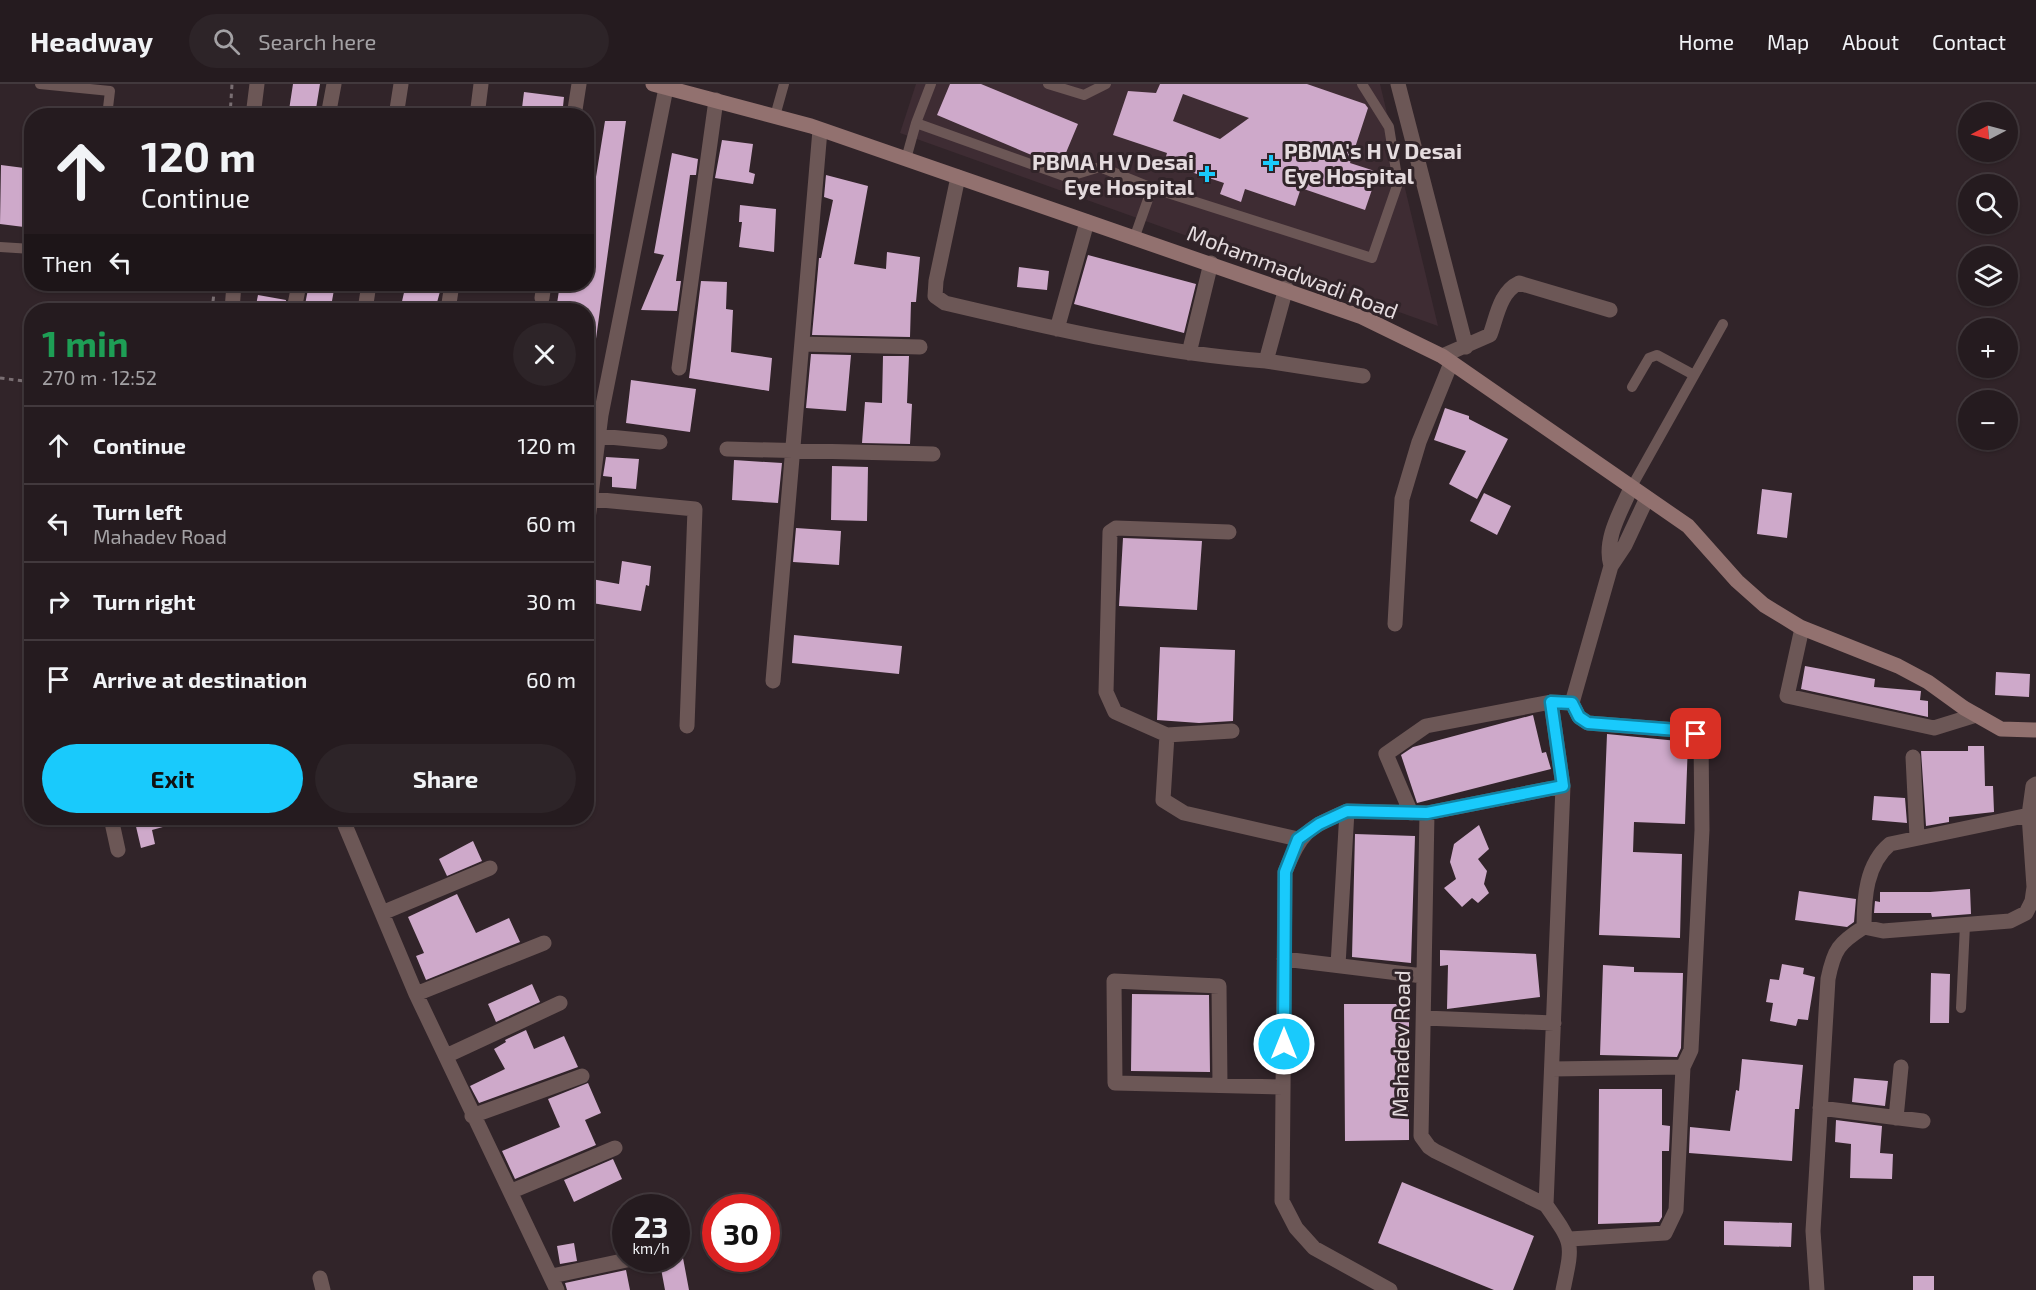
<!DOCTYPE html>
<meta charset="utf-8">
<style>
body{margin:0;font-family:"Exo 2",sans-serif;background:#2d2428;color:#f1f3f6;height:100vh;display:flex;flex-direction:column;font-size:22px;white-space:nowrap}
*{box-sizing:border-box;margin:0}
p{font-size:20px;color:#a3a1a4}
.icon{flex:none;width:33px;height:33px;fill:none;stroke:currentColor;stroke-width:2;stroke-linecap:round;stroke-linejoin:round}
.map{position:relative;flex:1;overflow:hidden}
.side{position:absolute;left:24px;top:219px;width:570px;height:522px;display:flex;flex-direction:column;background:#251b1f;border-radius:24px;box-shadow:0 2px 4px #0004,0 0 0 2px #42393d}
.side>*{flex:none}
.hud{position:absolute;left:24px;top:24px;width:570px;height:183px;border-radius:24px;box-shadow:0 2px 4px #0004,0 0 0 2px #42393d;background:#251b1f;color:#f1f3f6;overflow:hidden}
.needle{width:39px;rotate:264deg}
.tools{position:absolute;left:1958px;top:18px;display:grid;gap:12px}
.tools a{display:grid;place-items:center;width:60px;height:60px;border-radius:50%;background:#251b1f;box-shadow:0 2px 4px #0004,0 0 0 2px #42393d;font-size:30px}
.speed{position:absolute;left:612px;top:1110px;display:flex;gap:12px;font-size:30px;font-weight:700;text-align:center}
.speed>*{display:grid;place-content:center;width:78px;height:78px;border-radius:50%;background:#251b1f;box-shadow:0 2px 4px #0004,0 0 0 2px #42393d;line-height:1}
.speed small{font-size:15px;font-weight:400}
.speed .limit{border:9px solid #d22;background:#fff;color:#111}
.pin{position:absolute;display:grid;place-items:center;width:51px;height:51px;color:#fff;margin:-26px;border-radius:12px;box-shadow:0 3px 9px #0006}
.me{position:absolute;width:66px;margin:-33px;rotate:0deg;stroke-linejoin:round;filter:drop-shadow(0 0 4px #0008)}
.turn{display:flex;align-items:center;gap:21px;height:126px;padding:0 18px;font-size:27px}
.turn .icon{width:78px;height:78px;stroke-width:2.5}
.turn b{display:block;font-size:42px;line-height:51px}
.then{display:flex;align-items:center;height:57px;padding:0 18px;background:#0003;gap:12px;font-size:22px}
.round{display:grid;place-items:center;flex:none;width:63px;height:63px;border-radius:32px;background:#2d2428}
.head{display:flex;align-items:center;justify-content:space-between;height:102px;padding:0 18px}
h1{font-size:36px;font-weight:700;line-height:45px;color:#1e9e55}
.button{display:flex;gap:12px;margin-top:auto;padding:12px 18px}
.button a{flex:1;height:69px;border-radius:36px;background:#19cafc;color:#111;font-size:24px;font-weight:700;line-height:69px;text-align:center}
.button a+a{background:#2d2428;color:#f1f3f6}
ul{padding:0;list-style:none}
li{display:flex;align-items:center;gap:18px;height:78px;padding:0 18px;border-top:2px solid #42393d}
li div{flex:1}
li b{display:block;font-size:22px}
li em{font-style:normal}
header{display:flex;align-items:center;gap:36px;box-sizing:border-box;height:84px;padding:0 30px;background:#251b1f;border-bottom:2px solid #42393d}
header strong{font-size:28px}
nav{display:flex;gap:33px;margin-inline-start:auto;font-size:21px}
.search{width:420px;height:54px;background:#2d2428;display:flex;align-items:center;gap:15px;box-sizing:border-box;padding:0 21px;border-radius:33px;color:#a3a1a4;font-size:22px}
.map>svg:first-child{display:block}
.built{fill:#3e2c33}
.building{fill:#cea9ca;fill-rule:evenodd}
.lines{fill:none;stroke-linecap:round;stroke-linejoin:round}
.path{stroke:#796e72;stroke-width:3;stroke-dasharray:4.5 4.5;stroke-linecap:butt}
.service{stroke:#6c5756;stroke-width:10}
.minor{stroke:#6c5756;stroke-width:15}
.secondary{stroke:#92716f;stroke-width:15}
.route-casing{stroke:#1083a4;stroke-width:15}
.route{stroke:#19cafc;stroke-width:10}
.poi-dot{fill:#19cafc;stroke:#312429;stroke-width:2}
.labels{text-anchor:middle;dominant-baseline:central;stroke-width:6;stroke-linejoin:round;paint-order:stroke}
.poi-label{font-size:22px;font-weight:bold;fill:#e5dcdf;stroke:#312429;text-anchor:start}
.street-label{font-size:22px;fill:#e5dcdf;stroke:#312429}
</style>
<header>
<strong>Headway</strong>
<div class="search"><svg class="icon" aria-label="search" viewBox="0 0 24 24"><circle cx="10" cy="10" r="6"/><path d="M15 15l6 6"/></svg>Search here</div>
<nav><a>Home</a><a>Map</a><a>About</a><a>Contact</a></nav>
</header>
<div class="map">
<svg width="2036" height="1206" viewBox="0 0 2036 1206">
<rect width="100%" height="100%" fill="#312429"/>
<path class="built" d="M916,0H1380L1438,242L900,49Z"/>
<path class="building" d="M293,0H320L315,31L289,26Z
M950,0H981L1078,40L1060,83L937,31Z
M1160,0H1307L1365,20L1368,24L1350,79L1378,88L1365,126L1301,104L1295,122L1245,105L1241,118L1220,110L1224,99L1164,79L1167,69L1113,51L1128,7L1156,9ZM1183,10L1249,34L1220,55L1173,37Z
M524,8L564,13L562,32H521Z
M605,37H626L595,262L586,261V226H556L560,200H586V155Z
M722,56L753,60L749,88L755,90L753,100L715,94Z
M672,69L698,75L696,91H690L676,197H681L677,227L641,226L664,171L654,169Z
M1,81L32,85V144L0,140Z
M826,91L868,102L854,180L886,185L887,168L920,173L916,218H911L910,253L812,251L819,174H821L833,116L824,113Z
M740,121L776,125L774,168L739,163L742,138H739Z
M1088,171L1196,200L1184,249L1074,220Z
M1019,183L1049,187L1047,206L1017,203Z
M701,197L727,198L726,225L733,226L731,268L772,274L769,307L689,294Z
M309,200H335L332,217L339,218L338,226H304Z
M406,200H442L435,226H400Z
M258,211L286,216L285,226H255Z
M811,270L851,271L846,327L806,324Z
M883,272H909L907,319L912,320L910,360L862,359L865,318L882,319Z
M631,296L696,305L690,348L626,339Z
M1445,324L1469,332V335L1508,355L1477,415L1449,400L1466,367L1434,356Z
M606,373L639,375L636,405L612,403V393L603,392Z
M734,376L782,379L778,419L732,416Z
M832,382L868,383L867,437L831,436Z
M1762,405L1792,409L1787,454L1757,450Z
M1484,409L1511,422L1497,451L1470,437Z
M796,444L841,447L839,481L793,478Z
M1123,454L1202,457L1197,526L1119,522Z
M622,477L651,482L649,502L646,501L641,527L586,518V494L619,500Z
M794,551L902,562L899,590L792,579Z
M1160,563L1235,566L1233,637L1199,639L1157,636Z
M1805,582L1875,595L1874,603L1921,607L1920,616L1928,617V633L1801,605Z
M1996,588L2030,590L2029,613L1995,611Z
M1533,631L1542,669L1546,668L1551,685L1417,719L1401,671L1413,663Z
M1607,650L1688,658L1685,740L1634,738L1633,768L1682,770L1680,854L1599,851Z
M1968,662H1984L1985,702H1993L1994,728L1949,733V738L1926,742L1921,667H1968Z
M1874,712L1905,714L1907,739L1872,736Z
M134,734H180L181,738L152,746L155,760L141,764Z
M1479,741L1489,765L1478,775L1487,787L1484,800L1489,809L1478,819L1472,814L1462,823L1444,804L1456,795L1450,778L1454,760Z
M1355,750L1415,752L1411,879L1352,873Z
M473,757L482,777L447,792L439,775Z
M1970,805L1971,830L1932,833L1931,829H1874L1875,817L1880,818V808H1930Z
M1799,807L1856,815L1854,838L1847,843L1795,836Z
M457,810L476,849L509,834L520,858L426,896L416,872L424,869L408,833Z
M1440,866L1536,870L1540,913L1447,925L1448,881L1440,882Z
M1782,880L1804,884L1803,890L1815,893L1808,936L1798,935L1796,942L1770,937L1773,919L1766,918L1770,895L1779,896Z
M1603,881L1634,883V888L1683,889L1681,964L1677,973L1600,971Z
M1931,889L1950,890L1949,939H1930Z
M532,900L540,918L496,938L488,920Z
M1132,910L1209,911L1210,988L1131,987Z
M1344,920H1409V1056L1345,1057Z
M526,946L534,965L564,952L578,983L479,1019L470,1002L505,985L494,965L506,958L505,956Z
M1742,975L1803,981L1799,1025H1795L1792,1077L1689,1069L1690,1043L1730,1047L1736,1006L1739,1007Z
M1854,994L1888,997L1885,1022L1852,1018Z
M588,999L601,1029L585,1036L596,1061L515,1095L502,1067L560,1043L548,1015Z
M1599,1005H1662V1041L1670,1042L1669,1067H1662V1133L1659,1138L1598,1140Z
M1836,1036L1882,1042L1880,1069L1893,1070L1892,1095L1850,1094L1851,1060L1835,1058Z
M613,1075L622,1095L574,1118L564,1096Z
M1402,1098L1534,1152L1513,1206H1494L1378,1159Z
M1724,1137L1792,1139L1791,1163L1724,1161Z
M574,1159L577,1177L560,1180L557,1162Z
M659,1174H683L689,1206H665Z
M626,1186L630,1206H567L565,1199Z
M1913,1192H1934V1206H1913Z"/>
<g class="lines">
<path class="path" d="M230,32L232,0
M212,226L215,200
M0,294L32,298"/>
<path class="service" d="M40,0L110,7L107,32
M931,0L916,39L1067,93L1100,83L1152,104L1372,174L1398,99L1389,43L1362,0
M1048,0L1084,11L1106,0
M775,32L784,0
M906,75L916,39
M1135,152L1152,104
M0,163L32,165
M1632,303L1649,274L1657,271L1694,291
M1631,404L1723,240
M1961,924L1965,841"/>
<path class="minor" d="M1398,0L1466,263
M253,32L257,0
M328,32L334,0
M396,32L401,0
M477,32L481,0
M574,32L579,0
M958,93L936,197L935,212L945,219C1051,244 1157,269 1266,277L1286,204
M542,214L544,200
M232,226L234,200
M294,226L299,200
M365,226L369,200
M448,226L452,200
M1057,245L1087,138
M802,260L920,263
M1189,269L1211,179
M1442,272L1490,251C1497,232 1500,208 1519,199L1610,226
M1266,277L1363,292
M679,284L716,16
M599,352L660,358
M727,365L933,370
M591,415L695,425L687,642
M1229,448L1116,444L1110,448L1106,608L1115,628L1167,651L1232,647
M586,451L601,331L666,4
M1611,482C1603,456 1621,427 1631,404
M1395,540L1402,415L1419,358L1451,279
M1802,544L1787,612L1934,644L1976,631
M773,597L820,46
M1572,619L1611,482L1625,461L1647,414
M1167,651L1163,716L1184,729L1298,755
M1913,673L1917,753
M1347,727C1306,745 1302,747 1285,788L1282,1117L1296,1144L1314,1164L1390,1206
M1411,729L1386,670L1426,642L1551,618
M1427,729L1421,1052L1429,1063L1435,1067L1546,1121L1563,702L1551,618L1572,619
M2029,731L1890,760C1866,780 1864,814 1864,843L1883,847L2010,837L2026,829L2032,817L2034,803L2029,731L2033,702L2036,700
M111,734L118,766
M342,734L416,910L557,1206
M382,829L490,784
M1284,875L1423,892
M1338,881L1347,727L1427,729L1563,702
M416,910L544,859
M1424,934L1554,939
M446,972L560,919
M1552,985L1683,983L1691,966L1702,746L1701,656L1690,647L1588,639L1579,633L1572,619
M1220,1001L1219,902L1114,897L1115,999L1283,1003
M1820,1024L1923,1037
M472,1032L582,992
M1896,1034L1901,983
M512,1107L615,1064
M1546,1121C1574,1161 1573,1158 1563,1206
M1570,1155L1665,1149L1676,1126L1683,983
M552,1192L636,1174
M320,1194L323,1206
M1817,1206L1813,1147L1828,895C1834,865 1839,859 1864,843"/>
<path class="secondary" d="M653,0L811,42L1362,233L1442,272L1688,442L1737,497L1764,521L1800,543L1898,582L1928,598L1964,624L2001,645L2036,646"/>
</g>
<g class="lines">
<g class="route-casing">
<path id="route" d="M1284,960L1285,788L1298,755L1319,740L1347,727L1427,729L1563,702L1551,618L1572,619L1579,633L1588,639L1690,647L1696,650"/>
</g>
<use href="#route" class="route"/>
</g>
<g class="poi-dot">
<path d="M1268 70h6v6h6v6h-6v6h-6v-6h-6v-6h6z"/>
<path d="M1204 81h6v6h6v6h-6v6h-6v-6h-6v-6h6z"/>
</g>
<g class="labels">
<g class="poi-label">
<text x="1284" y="66">PBMA's H V Desai<tspan x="1284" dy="25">Eye Hospital</tspan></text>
<text x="1194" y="77" text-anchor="end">PBMA H V Desai<tspan x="1194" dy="25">Eye Hospital</tspan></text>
</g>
<g class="street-label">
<text transform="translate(1293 187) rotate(21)">Mohammadwadi Road</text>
<text transform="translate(1400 960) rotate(-89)">Mahadev Road</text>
</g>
</g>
</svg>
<div class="tools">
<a><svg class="needle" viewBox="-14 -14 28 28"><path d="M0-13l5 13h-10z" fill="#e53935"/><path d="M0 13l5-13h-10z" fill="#a3a1a4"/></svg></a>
<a><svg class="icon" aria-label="search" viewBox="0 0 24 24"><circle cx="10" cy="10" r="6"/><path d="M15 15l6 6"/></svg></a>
<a><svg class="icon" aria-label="layers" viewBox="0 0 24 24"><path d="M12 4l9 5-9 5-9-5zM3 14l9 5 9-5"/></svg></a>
<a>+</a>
<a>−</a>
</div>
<div class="speed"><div>23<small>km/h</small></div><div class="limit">30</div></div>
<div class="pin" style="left:1696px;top:650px;background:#d93025"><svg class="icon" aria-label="arrive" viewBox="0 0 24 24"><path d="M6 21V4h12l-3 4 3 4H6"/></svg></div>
<svg class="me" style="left:1284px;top:960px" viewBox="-20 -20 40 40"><circle r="17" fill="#19cafc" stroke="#fff" stroke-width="3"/><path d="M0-11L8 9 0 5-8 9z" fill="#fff"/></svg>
<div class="hud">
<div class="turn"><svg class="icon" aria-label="ahead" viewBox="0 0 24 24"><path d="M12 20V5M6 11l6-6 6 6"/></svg><div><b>120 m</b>Continue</div></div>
<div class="then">Then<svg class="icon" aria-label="left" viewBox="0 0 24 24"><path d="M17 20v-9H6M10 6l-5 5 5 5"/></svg></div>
</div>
<section class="side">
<div class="head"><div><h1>1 min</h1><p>270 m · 12:52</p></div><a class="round"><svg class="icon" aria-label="close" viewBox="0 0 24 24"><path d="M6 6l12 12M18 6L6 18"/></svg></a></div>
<ul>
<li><svg class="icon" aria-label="ahead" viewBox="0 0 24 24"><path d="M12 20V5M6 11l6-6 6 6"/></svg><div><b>Continue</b></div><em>120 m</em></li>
<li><svg class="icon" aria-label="left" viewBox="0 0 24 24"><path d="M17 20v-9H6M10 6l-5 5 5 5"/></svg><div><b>Turn left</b><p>Mahadev Road</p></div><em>60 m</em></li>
<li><svg class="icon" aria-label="right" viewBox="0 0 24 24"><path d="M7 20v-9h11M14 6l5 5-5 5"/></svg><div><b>Turn right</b></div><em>30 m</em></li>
<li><svg class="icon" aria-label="arrive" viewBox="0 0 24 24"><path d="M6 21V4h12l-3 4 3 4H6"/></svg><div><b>Arrive at destination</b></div><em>60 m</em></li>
</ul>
<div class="button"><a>Exit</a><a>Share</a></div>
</section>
</div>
